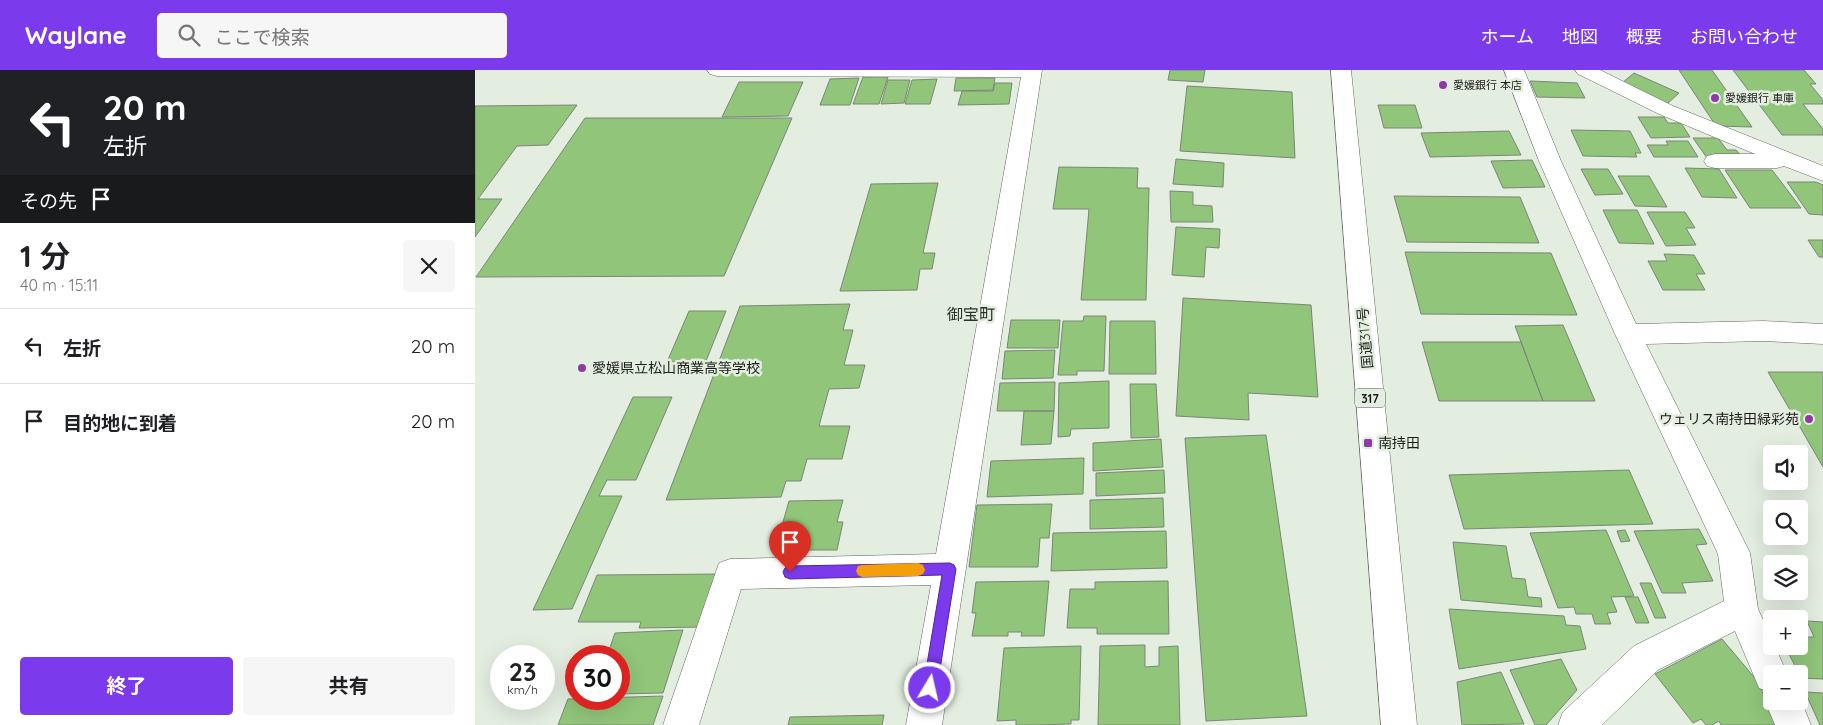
<!DOCTYPE html>
<html lang="ja">
<meta charset="utf-8">
<style>
body{margin:0;font-family:Quicksand,"Noto Sans JP",sans-serif;background:#f6f6f6;color:#202124;height:100vh;display:flex;flex-direction:column;font-size:19px;white-space:nowrap}
*{box-sizing:border-box;margin:0}
p{font-size:16px;color:#757577}
.icon{flex:none;width:28px;height:28px;fill:none;stroke:currentColor;stroke-width:2;stroke-linecap:round;stroke-linejoin:round}
.map{position:relative;flex:1;overflow:hidden}
.details{display:flex;flex-direction:column;background:#fff;width:475px}
.details>*{flex:none}
.top-card{background:#202124;color:#fff;overflow:hidden}
.tools{position:absolute;left:1288px;top:375px;display:grid;gap:10px}
.tools a{display:grid;place-items:center;width:45px;height:45px;border-radius:5px;background:#fff;box-shadow:0 5px 20px #0002;font-size:25px}
.speed{position:absolute;left:15px;top:575px;display:flex;gap:10px;font-size:25px;font-weight:700;text-align:center}
.speed>*{display:grid;place-content:center;width:65px;height:65px;border-radius:50%;background:#fff;box-shadow:0 5px 20px #0002;line-height:1}
.speed small{font-size:12px;font-weight:400}
.speed .limit{border:8px solid #d22;background:#fff;color:#111}
.pin{position:absolute;display:grid;place-items:center;width:42px;height:42px;color:#fff;margin:-51px -21px;border-radius:50% 50% 50% 0;rotate:-45deg;box-shadow:0 0 5px #0007}
.pin .icon{rotate:45deg}
.me{position:absolute;width:55px;margin:-28px;rotate:9deg;stroke-linejoin:round;filter:drop-shadow(0 0 4px #0008)}
.turn{display:flex;align-items:center;gap:18px;height:105px;padding:0 20px;font-size:22px}
.turn .icon{width:65px;height:65px;stroke-width:2.5}
.turn b{display:block;font-size:35px;line-height:42px}
.then{display:flex;align-items:center;height:48px;padding:0 20px;background:#0003;gap:10px;font-size:19px}
.round{display:grid;place-items:center;flex:none;width:52px;height:52px;border-radius:5px;background:#f6f6f6}
.overview{display:flex;align-items:center;justify-content:space-between;height:85px;padding:0 20px}
h1{font-size:30px;font-weight:700;line-height:38px}
.action{display:flex;gap:10px;margin-top:auto;padding:10px 20px}
.action a{flex:1;height:58px;border-radius:5px;background:#7c3aed;color:#fff;font-size:20px;font-weight:700;line-height:58px;text-align:center}
.action a+a{background:#f6f6f6;color:#202124}
ul{padding:0;list-style:none}
li{display:flex;align-items:center;gap:15px;height:75px;padding:0 20px;border-top:1px solid #e0e0e0}
li div{flex:1}
li b{display:block;font-size:19px}
li em{font-style:normal}
header{display:flex;align-items:center;gap:30px;box-sizing:border-box;height:70px;padding:0 25px;background:#7c3aed;color:#fff}
header strong{font-size:24px}
nav{display:flex;gap:28px;margin-inline-start:auto;font-size:18px}
.search{width:350px;height:45px;background:#f6f6f6;display:flex;align-items:center;gap:12px;box-sizing:border-box;padding:0 18px;border-radius:5px;color:#757577;font-size:19px}
main{display:flex;flex:1;min-height:0}
.map>svg:first-child{display:block}
.building{fill:#90c57a;stroke:#7c8579}
.lines{fill:none;stroke-linecap:round;stroke-linejoin:round}
.minor-casing{stroke:#60685c;stroke-width:1}
.trunk-casing{stroke:#60685c;stroke-width:1}
.minor{fill:#fff;fill-rule:evenodd}
.trunk{fill:#fff;fill-rule:evenodd}
.route{fill:#7c3aed;stroke:#51269a}
.slow{fill:#f59e0b}
.poi-dot{fill:#8e3aa9;stroke:#e3ede0;stroke-width:2}
.labels{text-anchor:middle;dominant-baseline:central;stroke-width:5;stroke-linejoin:round;paint-order:stroke}
.far-poi-label{font-size:11px;fill:#1a1d18;stroke:#e3ede0;text-anchor:start}
.shield{fill:#e3ede0;stroke:#565b54;stroke-width:1}
.shield-label{font-size:12px;font-weight:bold;fill:#1a1d18}
.street-label{font-size:14px;fill:#1a1d18;stroke:#e3ede0}
.poi-label{font-size:14px;fill:#1a1d18;stroke:#e3ede0;text-anchor:start}
.quarter-label{font-size:16px;fill:#2b3228;stroke:#e3ede0}
</style>
<header>
<strong>Waylane</strong>
<div class="search"><svg class="icon" aria-label="search" viewBox="0 0 24 24"><circle cx="10" cy="10" r="6"/><path d="M15 15l6 6"/></svg>ここで検索</div>
<nav><a>ホーム</a><a>地図</a><a>概要</a><a>お問い合わせ</a></nav>
</header>
<main>
<section class="details">
<div class="top-card">
<div class="turn"><svg class="icon" aria-label="left" viewBox="0 0 24 24"><path d="M17 20v-9H6M10 6l-5 5 5 5"/></svg><div><b>20 m</b>左折</div></div>
<div class="then">その先<svg class="icon" aria-label="arrive" viewBox="0 0 24 24"><path d="M6 21V4h12l-3 4 3 4H6"/></svg></div>
</div>
<div class="overview"><div><h1>1 分</h1><p>40 m · 15:11</p></div><a class="round"><svg class="icon" aria-label="close" viewBox="0 0 24 24"><path d="M6 6l12 12M18 6L6 18"/></svg></a></div>
<ul>
<li><svg class="icon" aria-label="left" viewBox="0 0 24 24"><path d="M17 20v-9H6M10 6l-5 5 5 5"/></svg><div><b>左折</b></div><em>20 m</em></li>
<li><svg class="icon" aria-label="arrive" viewBox="0 0 24 24"><path d="M6 21V4h12l-3 4 3 4H6"/></svg><div><b>目的地に到着</b></div><em>20 m</em></li>
</ul>
<div class="action"><a>終了</a><a>共有</a></div>
</section>
<div class="map">
<svg width="1348" height="655" viewBox="0 0 1348 655">
<rect width="100%" height="100%" fill="#e3ede0"/>
<path class="building" d="M695,0H730L728,12L693,10Z
M1204,0H1237L1277,57L1241,56Z
M1258,0H1329L1341,14H1335L1348,30V34H1328L1348,59V65H1307Z
M1159,3L1204,23L1192,34L1147,13Z
M388,7H413L404,34H378Z
M384,8L375,35H345L355,9Z
M481,8H520L518,20L479,21Z
M462,9L455,34H430L437,10Z
M413,10H435L429,33L406,34Z
M1055,11L1102,13L1110,28L1062,27Z
M264,12H328L313,46L247,47Z
M520,13H537L534,34L483,35L487,21H518Z
M712,16L817,22L820,88L705,81Z
M102,35L73,75L42,76L3,129H27L0,167V36Z
M903,35H940L947,58H909Z
M1163,47H1189L1193,53H1206L1215,67L1176,68Z
M110,48H317L249,206L1,207Z
M1096,60L1155,61L1166,83H1160L1162,87L1108,86Z
M1034,61L1046,85L955,87L946,63Z
M1218,68H1243L1252,80H1261L1268,88H1232Z
M1191,71H1213L1223,87H1179L1172,75H1193Z
M701,89L749,93L748,117L698,114Z
M1057,90L1070,117L1028,118L1016,91Z
M584,97L663,98L662,118H674L671,230H606L614,139H578Z
M1210,98L1244,99L1262,128L1227,127Z
M1106,99H1133L1148,124L1120,125Z
M1250,100H1297L1326,138H1275Z
M1143,106H1174L1192,137L1160,136Z
M1312,112H1341L1348,115V145L1334,144Z
M463,113L448,183H460L457,199H445L442,220L365,221L396,114Z
M695,121L718,122V135L737,136L738,152H696Z
M919,126L1045,127L1064,173L932,172Z
M1128,140H1162L1179,174L1144,173Z
M1172,142H1210L1220,158H1211L1221,175L1191,176Z
M701,157L745,159L744,178L731,177L729,207L697,205Z
M1333,170H1348V187H1344Z
M930,182L1076,183L1102,245L946,244Z
M1189,184L1219,185L1230,204H1221L1230,220H1188L1173,191H1192Z
M708,228L836,235L843,327L773,323L774,350L701,346Z
M375,234L368,260H378L369,295H390L384,318L354,319L344,356H375L367,389H332L326,411H311L306,427L191,430L265,236Z
M214,241H251L231,291L192,292Z
M609,246H631L629,301H602V305H583L588,251H608Z
M536,250H585L583,278H532Z
M635,251H680L681,304H634Z
M1088,255L1120,331H1068L1040,256Z
M947,272H1046L1068,331H964Z
M580,280L578,308L527,309L530,281Z
M1293,302H1348V397Z
M634,311V358L596,359L595,366L583,367L584,313Z
M580,312L579,341H522L525,313Z
M655,314H681L684,367L656,368Z
M158,327H197L161,410H132L124,426H147L97,539L58,540Z
M549,341H579L576,374L546,375Z
M791,365L832,646L731,651L710,368Z
M686,369L688,397L618,401V373Z
M609,388L608,424L512,427L516,391Z
M689,400L690,423L621,426V403Z
M1154,400L1178,454L989,459L974,405Z
M688,428L689,457L615,459V430Z
M368,430L362,452H368L362,480H300L314,431Z
M577,434L574,468H565L563,497H494L502,435Z
M1224,459L1232,474L1221,475L1238,511L1207,513L1211,523H1187L1159,461Z
M1131,460L1159,526L1136,527L1142,542L1132,543L1136,554H1120L1117,544H1101L1099,537L1083,538L1055,463Z
M1150,460L1155,471L1146,472L1142,461Z
M691,461L692,498L576,501L578,463Z
M978,472L1031,476L1037,508L1050,509L1053,527L1066,528L1067,537L986,530Z
M248,504L231,557L164,558L166,552H103L122,505Z
M574,511L569,566H546L547,562H533V566H497L501,543H497L501,512Z
M693,511L694,564H622V558H592L595,519H620V512Z
M1165,513H1176L1191,548H1180Z
M1150,527H1163L1174,553H1161Z
M974,539L1089,546L1091,555L1105,556L1111,579L984,599Z
M1332,551L1348,552V609L1324,608V604L1310,576H1324V567H1339Z
M208,560L188,623L144,624V586H132L140,563Z
M1247,569L1284,613L1300,655H1246L1244,651L1237,655H1231L1226,649L1218,653L1180,604Z
M670,575V597L684,596V577L703,576L705,655H623L625,576Z
M606,576L604,650H596V654L563,655H541V650L522,651L529,578Z
M1086,589L1102,620L1071,655H1060L1035,600Z
M1026,602L1049,654L987,655L982,612Z
M1330,622L1348,623V655H1345Z
M188,626L178,655H83L93,629Z
M409,645L407,655H313L315,647Z"/>
<g class="lines">
<g class="minor-casing">
<path id="minor" d="M232,0H567L467,655H431L456,515L266,519L224,655H188L244,493L255,489L461,484L546,7L242,6L235,4Z
M1029,0H1049L1086,91L1161,254L1288,251L1348,254V274L1288,271L1171,274L1275,483L1283,539L1296,567V576H1300L1312,604H1296V631H1324V626L1336,655H1300L1290,631L1294,622L1284,618L1260,561L1183,600L1127,655H1083L1088,642L1159,576L1249,531L1243,484L1140,264L1064,91Z
M1100,0H1125L1198,36L1348,96V111L1309,96L1302,98H1240L1232,96L1229,91L1232,86L1240,84H1280L1184,44L1103,4Z"/>
</g>
<g class="trunk-casing">
<path id="trunk" d="M856,0H876L942,655H906Z"/>
</g>
<use href="#minor" class="minor"/>
<use href="#trunk" class="trunk"/>
</g>
<path class="route" d="M475,493L479,495L481,499L462,618L460,623L455,625L450,623L448,618L467,505L315,509L310,507L308,502L310,498L315,496Z"/>
<path class="slow" d="M443,493L448,495L450,500L448,504L443,506L387,507L383,505L381,501L383,496L387,495Z"/>
<g class="poi-dot">
<circle cx="968" cy="15" r="5"/>
<circle cx="1240" cy="28" r="5"/>
<circle cx="107" cy="298" r="5"/>
<circle cx="1334" cy="349" r="5"/>
<rect x="888" y="368" width="10" height="10" rx="2.5"/>
</g>
<g class="labels">
<g class="far-poi-label">
<text x="978" y="15">愛媛銀行 本店</text>
<text x="1250" y="28">愛媛銀行 車庫</text>
</g>
<rect class="shield" x="880" y="318.5" width="30" height="19" rx="4"/>
<g class="shield-label">
<text x="895" y="328">317</text>
</g>
<g class="street-label">
<text transform="translate(890 268) rotate(-95)">国道317号</text>
</g>
<g class="poi-label">
<text x="117" y="298">愛媛県立松山商業高等学校</text>
<text x="1324" y="349" text-anchor="end">ウェリス南持田緑彩苑</text>
<text x="903" y="373">南持田</text>
</g>
<g class="quarter-label">
<text x="496" y="244">御宝町</text>
</g>
</g>
</svg>
<div class="tools">
<a><svg class="icon" aria-label="sound" viewBox="0 0 24 24"><path d="M4 9h4l5-4v14l-5-4H4zM17 9q2 3 0 6"/></svg></a>
<a><svg class="icon" aria-label="search" viewBox="0 0 24 24"><circle cx="10" cy="10" r="6"/><path d="M15 15l6 6"/></svg></a>
<a><svg class="icon" aria-label="layers" viewBox="0 0 24 24"><path d="M12 4l9 5-9 5-9-5zM3 14l9 5 9-5"/></svg></a>
<a>+</a>
<a>−</a>
</div>
<div class="speed"><div>23<small>km/h</small></div><div class="limit">30</div></div>
<div class="pin" style="left:315px;top:502px;background:#d93025"><svg class="icon" aria-label="arrive" viewBox="0 0 24 24"><path d="M6 21V4h12l-3 4 3 4H6"/></svg></div>
<svg class="me" style="left:455px;top:618px" viewBox="-20 -20 40 40"><circle r="17" fill="#7c3aed" stroke="#fff" stroke-width="3"/><path d="M0-11L8 9 0 5-8 9z" fill="#fff"/></svg>
</div>
</main>
